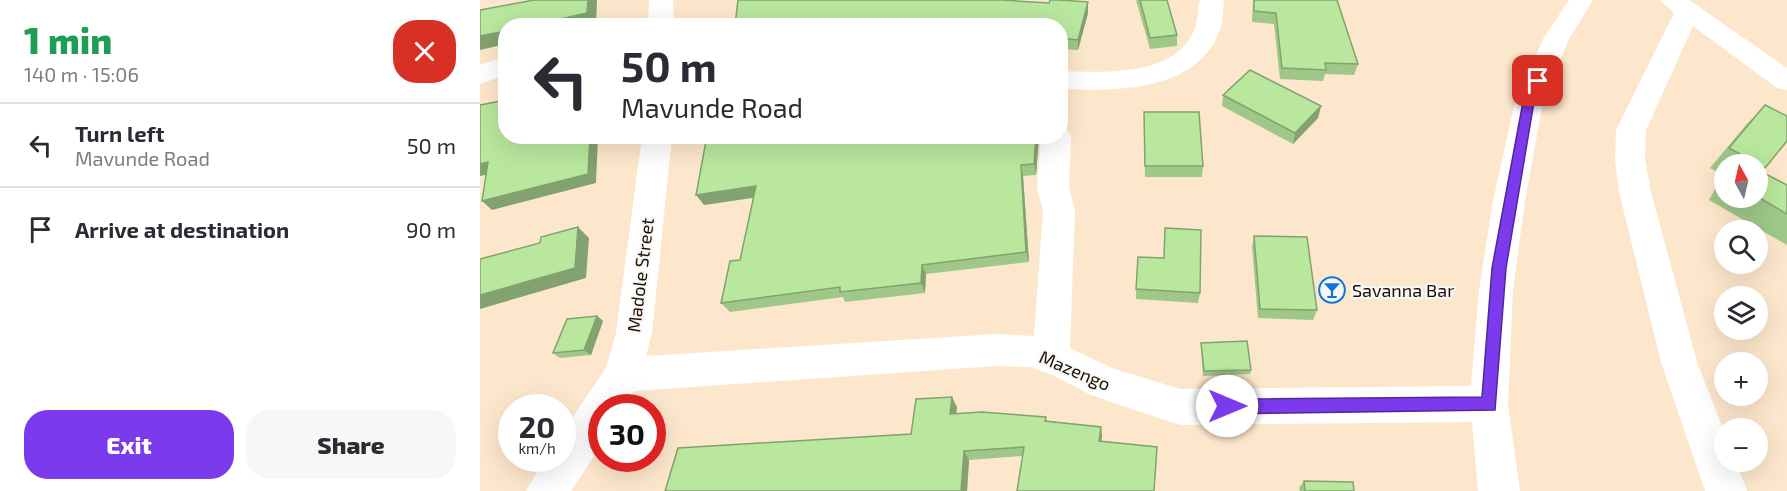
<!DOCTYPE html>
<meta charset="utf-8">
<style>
body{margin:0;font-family:"Exo 2",sans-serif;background:#f7f7f7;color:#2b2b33;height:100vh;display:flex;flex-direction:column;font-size:22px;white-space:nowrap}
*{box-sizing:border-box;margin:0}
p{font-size:20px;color:#7c7c81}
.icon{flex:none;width:33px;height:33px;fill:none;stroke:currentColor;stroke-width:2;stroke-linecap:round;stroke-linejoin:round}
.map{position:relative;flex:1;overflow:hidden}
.drawer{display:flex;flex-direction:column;background:#fff;width:480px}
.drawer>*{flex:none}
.banner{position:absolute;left:18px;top:18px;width:570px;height:126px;border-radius:24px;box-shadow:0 6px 24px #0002;background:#fff;color:#2b2b33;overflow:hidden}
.needle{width:39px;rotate:352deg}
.fabs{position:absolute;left:1234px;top:154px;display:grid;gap:12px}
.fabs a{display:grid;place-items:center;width:54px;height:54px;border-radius:50%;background:#fff;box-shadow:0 6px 24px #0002;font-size:30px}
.speed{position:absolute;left:18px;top:394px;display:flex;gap:12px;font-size:30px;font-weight:700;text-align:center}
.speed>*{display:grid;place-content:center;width:78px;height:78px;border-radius:50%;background:#fff;box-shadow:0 6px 24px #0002;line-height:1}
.speed small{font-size:15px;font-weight:400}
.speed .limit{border:9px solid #d22;background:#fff;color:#111}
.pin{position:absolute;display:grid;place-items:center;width:51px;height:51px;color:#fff;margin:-26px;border-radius:12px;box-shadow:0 3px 9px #0006}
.me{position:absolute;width:66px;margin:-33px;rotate:90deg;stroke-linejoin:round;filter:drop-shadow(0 0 4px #0008)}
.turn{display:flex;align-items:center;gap:21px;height:126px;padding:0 24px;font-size:27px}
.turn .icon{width:78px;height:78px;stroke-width:2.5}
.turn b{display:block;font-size:42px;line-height:51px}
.round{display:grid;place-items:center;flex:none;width:63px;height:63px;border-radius:24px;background:#f7f7f7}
.head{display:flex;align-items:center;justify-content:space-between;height:102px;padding:0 24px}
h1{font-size:36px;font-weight:800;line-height:45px;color:#1e9e55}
.action{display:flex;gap:12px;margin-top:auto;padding:12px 24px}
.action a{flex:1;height:69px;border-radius:24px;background:#7c3aed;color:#fff;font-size:24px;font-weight:800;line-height:69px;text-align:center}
.action a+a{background:#f7f7f7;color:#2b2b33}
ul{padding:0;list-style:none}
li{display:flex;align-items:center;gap:18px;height:84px;padding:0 24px;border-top:2px solid #e1e1e2}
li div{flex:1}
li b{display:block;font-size:22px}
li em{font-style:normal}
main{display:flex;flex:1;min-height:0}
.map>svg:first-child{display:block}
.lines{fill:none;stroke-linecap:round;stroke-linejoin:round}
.minor{fill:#fff;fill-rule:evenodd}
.wall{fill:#9fc788;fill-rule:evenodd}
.shaded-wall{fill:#82a26f}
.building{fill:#b9e79e;stroke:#82a26f;stroke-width:1.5}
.route{fill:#7c3aed;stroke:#51269a;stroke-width:1.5}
.labels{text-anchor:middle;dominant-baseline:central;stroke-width:4.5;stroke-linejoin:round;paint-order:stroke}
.street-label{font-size:18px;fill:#1e1000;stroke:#f8f8f8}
.poi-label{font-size:18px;fill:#1e1000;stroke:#f8f8f8;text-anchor:start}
</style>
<main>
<section class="drawer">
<div class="head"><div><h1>1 min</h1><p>140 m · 15:06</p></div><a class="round" style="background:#d93025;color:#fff"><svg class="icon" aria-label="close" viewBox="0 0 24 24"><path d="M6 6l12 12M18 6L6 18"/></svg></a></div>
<ul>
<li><svg class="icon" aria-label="left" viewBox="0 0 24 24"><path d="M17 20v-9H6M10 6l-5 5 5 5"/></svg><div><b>Turn left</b><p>Mavunde Road</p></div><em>50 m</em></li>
<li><svg class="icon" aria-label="arrive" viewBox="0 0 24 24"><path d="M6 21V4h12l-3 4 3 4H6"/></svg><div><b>Arrive at destination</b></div><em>90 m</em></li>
</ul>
<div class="action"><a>Exit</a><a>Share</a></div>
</section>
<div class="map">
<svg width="1307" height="491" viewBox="0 0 1307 491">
<rect width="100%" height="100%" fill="#fde7cc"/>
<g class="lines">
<path class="minor" d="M169,0H193L194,26H168Z
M720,0H744C743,9 743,19 741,27C720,93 635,91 580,89V71C623,72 697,78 715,28C718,19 718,9 720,0Z
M1089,0H1113L1089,39L1063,102L1045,201L1033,290L1028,404L1040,491H998L992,422L700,425L611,395L572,375L550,367L516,366L154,391L143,408H122V444L91,491H46L65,459H82V433L126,368L136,333L162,136H192L172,333L166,356L516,334L554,336L563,211L557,187L561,136H580V127L586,129L591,136L589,187L595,211L590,348L632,368L700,389L991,386L999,290L1013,201L1035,102L1063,39Z
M1180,0H1209L1307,68V90L1297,88L1213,26L1166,130L1165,160L1171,192L1217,362L1245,434V462H1256L1267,491H1225L1181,362L1139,192L1135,160L1136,130L1194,13Z
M26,56V75L0,84V65Z"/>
</g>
<path class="wall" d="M656,0H687L697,35V46L670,49Z
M773,0H857L878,64L874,75L845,74L843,81L800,79L794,24L772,22Z
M608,2V13L598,50L580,49V26L569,3Z
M743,95L841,106L838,118L813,144L742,106Z
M1285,105V168L1281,172L1307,185V245L1229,200L1240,180L1244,176L1230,168L1266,125ZM1245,165H1278V198H1245Z
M664,123L723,166L722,177H665Z
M559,136L556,175L543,176L549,262L446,274L445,293L365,302L363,297L250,312L241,303L260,260L273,198L224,205Z
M774,236L837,310L833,320L778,318L772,246Z
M656,289L720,293L718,303L656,299Z
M117,316L123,321L111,355L80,358L73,353Z
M721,343L771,370L770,374L723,376L721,348Z
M477,407L476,413L566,417L567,421L621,427L622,436L621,442L542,456L489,460L487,491H185L431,434Z
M824,481L874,491H820L819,488Z"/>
<path class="shaded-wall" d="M108,0H117L116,24L110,26H49Z
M608,2V13L598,50V40Z
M26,31V44L0,50V36Z
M841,106L838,118L813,144L815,133Z
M110,136H118L116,183L12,210L2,201Z
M556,136H559L556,175L554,164Z
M8,162L18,172L0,176V164Z
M541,165L543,176L549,262L546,252Z
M276,186L283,196L224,205L216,195Z
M98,227L109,238L106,278L0,309V295Z
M442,265L446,274L445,293L441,283Z
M117,316L123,321L111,355L104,350Z
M472,397L477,407L475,423L470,414Z
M621,427L622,436L620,450L619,441Z
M484,451L489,460L487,491H481Z"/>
<path class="building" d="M54,0H108L107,13L49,26H26V31L0,36V10Z
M258,0H522L569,3L570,0H579L608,2L598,40L580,38V26H255Z
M660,0H687L697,35L670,38Z
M774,0H857L878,64L845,63L846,70L802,68L796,13L774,11Z
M770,70L841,106L815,133L743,95Z
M26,100V136H110L108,174L2,201L8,162L0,164V105Z
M1285,105L1307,116V141L1285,168L1249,148Z
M664,112H719L723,166H665Z
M258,136H556L554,164L541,165L546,252L442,265L441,283L360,292V287L241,303L250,261L260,260L276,186L216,195L226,141Z
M1259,161L1268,165H1257Z
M1278,170L1307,185V214L1278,197Z
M98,227L95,268L0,295V259L60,243L61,237Z
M685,228L721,230L720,293L656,289L658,257L684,258Z
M774,236L827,237L837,310L780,309Z
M117,316L104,350L73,353L87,319Z
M767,341L771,370L724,371L721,343Z
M472,397L470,414L502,412L566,417L565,421L621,427L619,441L677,447L674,491H537L544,447L484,451L481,491H185L198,448L431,434L436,399Z
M824,481L873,482L874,491H825Z"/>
<path class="route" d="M1058,77L1063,81L1054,102L1026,268L1015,410L747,414L742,412L739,406L742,401L747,399L1002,397L1012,268L1043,102L1052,81Z"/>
<defs>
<g id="bar-ring" transform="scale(1.35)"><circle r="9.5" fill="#f8f8f8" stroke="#0b76de" stroke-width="1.5"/><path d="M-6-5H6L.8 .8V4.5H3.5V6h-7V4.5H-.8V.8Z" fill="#0b76de"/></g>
</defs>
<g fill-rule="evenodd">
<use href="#bar-ring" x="852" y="290"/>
</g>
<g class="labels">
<g class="street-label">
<text transform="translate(160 275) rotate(-83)">Madole Street</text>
<text transform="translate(595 370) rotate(23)">Mazengo</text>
</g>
<g class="poi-label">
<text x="872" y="290">Savanna Bar</text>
</g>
</g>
</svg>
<div class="fabs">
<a><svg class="needle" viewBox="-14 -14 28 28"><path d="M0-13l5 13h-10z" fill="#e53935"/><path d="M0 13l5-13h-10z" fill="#7c7c81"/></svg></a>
<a><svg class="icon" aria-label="search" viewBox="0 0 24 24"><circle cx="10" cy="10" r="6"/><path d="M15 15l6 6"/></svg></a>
<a><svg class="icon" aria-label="layers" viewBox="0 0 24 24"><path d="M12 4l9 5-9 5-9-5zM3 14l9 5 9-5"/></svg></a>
<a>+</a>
<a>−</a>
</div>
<div class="speed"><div>20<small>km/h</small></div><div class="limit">30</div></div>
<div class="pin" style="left:1058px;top:81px;background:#d93025"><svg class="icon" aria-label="arrive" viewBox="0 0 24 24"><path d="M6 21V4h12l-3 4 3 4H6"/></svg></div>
<svg class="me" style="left:747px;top:406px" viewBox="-20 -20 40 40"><circle r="19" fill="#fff"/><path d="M0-13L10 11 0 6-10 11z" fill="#7c3aed"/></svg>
<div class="banner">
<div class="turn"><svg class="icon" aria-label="left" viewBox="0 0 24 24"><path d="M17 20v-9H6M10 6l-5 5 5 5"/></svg><div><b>50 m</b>Mavunde Road</div></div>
</div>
</div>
</main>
